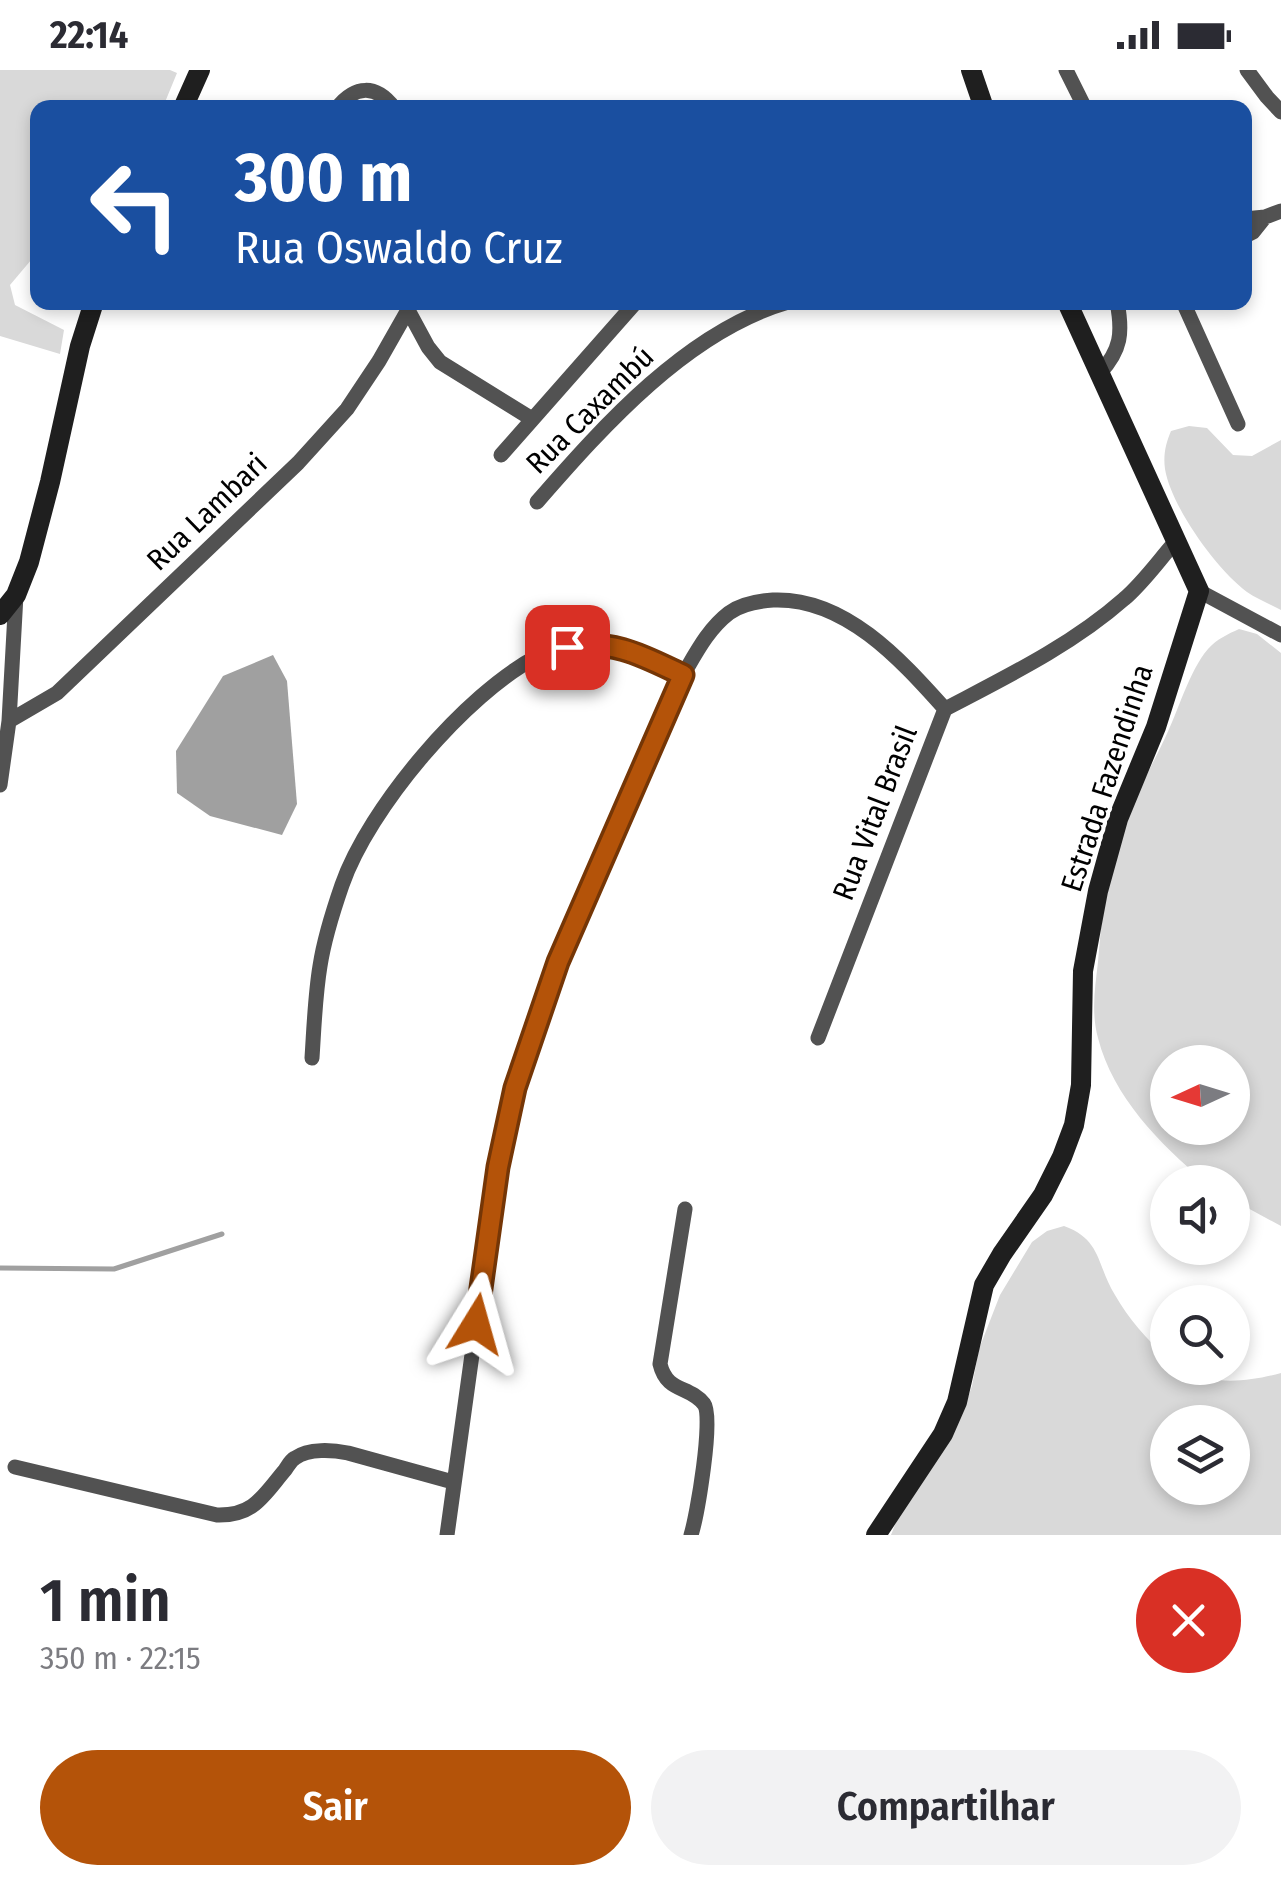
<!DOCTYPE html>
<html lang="pt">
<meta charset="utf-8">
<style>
body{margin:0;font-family:"Fira Sans Condensed",sans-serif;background:#f2f2f3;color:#2b2b33;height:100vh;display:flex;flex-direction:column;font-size:38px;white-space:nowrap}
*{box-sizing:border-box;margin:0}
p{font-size:32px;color:#7c7c81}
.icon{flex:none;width:55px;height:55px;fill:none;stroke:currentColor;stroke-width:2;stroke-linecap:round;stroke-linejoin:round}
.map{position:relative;height:1465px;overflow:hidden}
.details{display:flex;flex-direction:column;background:#fff;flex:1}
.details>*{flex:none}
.top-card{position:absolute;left:30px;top:30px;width:1222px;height:210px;border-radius:20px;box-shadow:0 5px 15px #0003;background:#1a4fa0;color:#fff;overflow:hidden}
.needle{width:65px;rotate:266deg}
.fabs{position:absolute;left:1150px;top:975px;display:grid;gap:20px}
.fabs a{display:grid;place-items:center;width:100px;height:100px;border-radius:50%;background:#fff;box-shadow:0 5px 15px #0003;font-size:50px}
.pin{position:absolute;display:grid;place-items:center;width:85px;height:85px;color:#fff;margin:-42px;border-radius:20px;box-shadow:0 5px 15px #0006}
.me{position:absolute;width:110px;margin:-55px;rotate:8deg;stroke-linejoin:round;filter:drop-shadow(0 0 8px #0008)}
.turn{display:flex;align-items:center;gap:35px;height:210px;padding:0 40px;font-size:45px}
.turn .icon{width:130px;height:130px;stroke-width:2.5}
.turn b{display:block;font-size:70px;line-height:85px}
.round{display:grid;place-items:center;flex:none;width:105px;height:105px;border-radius:52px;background:#f2f2f3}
.headline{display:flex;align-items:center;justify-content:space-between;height:170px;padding:0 40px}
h1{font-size:60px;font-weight:600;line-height:75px}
.cta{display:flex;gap:20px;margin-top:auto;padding:20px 40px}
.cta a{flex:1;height:115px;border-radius:60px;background:#b45309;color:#fff;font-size:40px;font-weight:600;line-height:115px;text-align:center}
.cta a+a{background:#f2f2f3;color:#2b2b33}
.status{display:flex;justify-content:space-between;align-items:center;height:70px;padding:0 50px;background:#fff;direction:ltr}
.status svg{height:28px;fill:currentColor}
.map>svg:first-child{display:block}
.green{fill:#d9d9d9;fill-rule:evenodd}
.water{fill:#a0a0a0}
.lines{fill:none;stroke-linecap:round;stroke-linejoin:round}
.stream{stroke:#a0a0a0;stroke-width:5}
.street{stroke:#525252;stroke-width:15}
.secondary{stroke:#1f1f1f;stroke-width:20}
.route-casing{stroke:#753606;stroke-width:25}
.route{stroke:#b45309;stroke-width:18}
.labels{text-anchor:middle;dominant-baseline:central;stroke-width:8;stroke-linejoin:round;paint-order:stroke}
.street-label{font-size:30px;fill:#000;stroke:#fff}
</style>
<div class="status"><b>22:14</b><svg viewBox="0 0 49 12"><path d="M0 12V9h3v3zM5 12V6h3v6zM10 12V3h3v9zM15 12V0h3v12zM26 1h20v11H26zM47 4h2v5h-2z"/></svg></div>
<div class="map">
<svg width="1281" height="1465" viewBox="0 0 1281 1465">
<rect width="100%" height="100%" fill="#fff"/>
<path class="green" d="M0,0H170L177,3L163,37L38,38L37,183L10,215L15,235L64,260L60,284L0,266Z
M1189,356L1207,358L1233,385L1252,386L1281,370V540C1270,534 1257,529 1247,522C1216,499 1171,436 1165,399C1163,384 1166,373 1171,361Z
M1239,559L1257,564L1281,583V1156L1233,1130L1232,1112H1205C1160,1074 1113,1027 1098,968C1091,942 1095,918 1098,892C1101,855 1105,815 1115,779C1126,741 1148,704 1165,668C1178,642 1189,601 1208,579C1217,569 1228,564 1239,559ZM1168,992H1232V1058H1168Z
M1064,1156C1102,1170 1096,1194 1115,1225C1128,1248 1147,1270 1167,1287L1168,1298C1185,1298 1191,1304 1207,1308C1230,1314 1259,1309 1281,1303V1465H891L900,1442L962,1344L972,1316L979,1279L1000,1225L1032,1172L1047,1161ZM1168,1352H1232V1418H1168Z"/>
<path class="water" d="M273,585L287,611L297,734L282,765L210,746L177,723L176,681L223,606Z"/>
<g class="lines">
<path class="stream" d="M0,1198L114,1199L222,1164"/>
<path class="street" d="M1066,0L1085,38
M1247,0L1267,27L1281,42
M337,38C355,15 376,14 394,38
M1245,149L1265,147L1281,141
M1245,166L1253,162L1265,147
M407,232L408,240L428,277L440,292L532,349
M1183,232L1238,354
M1100,303C1121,280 1123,263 1117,232
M501,385L636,232
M537,432C604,355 688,261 788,232
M1199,521L1281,565
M9,651L57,623L298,393L347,339L379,291L408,240
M0,715L9,651L16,525
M818,968L945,639C1006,607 1072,575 1124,529C1143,513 1159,490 1176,471
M312,988C314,958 315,926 320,896C324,870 333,841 342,815C369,738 465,624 538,586C552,578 574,574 590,574C623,573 654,591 683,605
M685,1139L660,1294C667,1323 689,1315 704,1334C714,1347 697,1446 691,1465
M15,1397L217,1445C254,1446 263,1426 285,1400C288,1396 290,1391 295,1388C309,1378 333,1380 348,1383L453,1412
M447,1465L498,1097L515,1018L558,892L683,605C696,583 708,559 729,543C741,534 759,531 773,530C845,527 901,590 945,639"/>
<path class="secondary" d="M971,0L984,38
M183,38L200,0
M0,545L16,525L29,492L50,412L80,276L94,232
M876,1465L943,1364L957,1332L984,1215L1002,1184L1043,1125L1062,1087L1074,1055L1081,1015L1083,901L1098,821L1118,749L1156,657L1199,521L1067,232"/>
</g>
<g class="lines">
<g class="route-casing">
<path id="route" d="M476,1254L498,1097L515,1018L558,892L683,605C643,586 614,569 567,577"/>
</g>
<use href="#route" class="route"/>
</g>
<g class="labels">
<g class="street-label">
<text transform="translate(590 340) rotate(-45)">Rua Caxambú</text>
<text transform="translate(207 442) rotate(-44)">Rua Lambari</text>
<text transform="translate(1107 708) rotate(-72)">Estrada Fazendinha</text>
<text transform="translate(875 743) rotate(-69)">Rua Vital Brasil</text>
</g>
</g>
</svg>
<div class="fabs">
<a><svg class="needle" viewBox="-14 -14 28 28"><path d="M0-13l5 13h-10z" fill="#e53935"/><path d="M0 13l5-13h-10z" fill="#7c7c81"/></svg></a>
<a><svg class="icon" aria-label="sound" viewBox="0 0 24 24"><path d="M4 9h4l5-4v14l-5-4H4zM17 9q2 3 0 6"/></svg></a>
<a><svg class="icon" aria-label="search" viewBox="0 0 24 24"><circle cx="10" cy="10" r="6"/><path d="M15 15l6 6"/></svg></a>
<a><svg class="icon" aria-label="layers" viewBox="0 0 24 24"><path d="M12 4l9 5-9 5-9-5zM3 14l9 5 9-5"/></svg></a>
</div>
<div class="pin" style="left:567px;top:577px;background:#d93025"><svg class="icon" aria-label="arrive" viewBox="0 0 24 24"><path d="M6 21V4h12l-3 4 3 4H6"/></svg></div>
<svg class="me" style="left:476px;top:1254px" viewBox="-20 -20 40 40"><path d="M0-17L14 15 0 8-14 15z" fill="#b45309" stroke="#fff" stroke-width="4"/></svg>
<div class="top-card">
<div class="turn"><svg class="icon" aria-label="left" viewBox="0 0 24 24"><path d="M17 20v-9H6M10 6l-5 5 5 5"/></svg><div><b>300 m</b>Rua Oswaldo Cruz</div></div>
</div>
</div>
<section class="details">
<div class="headline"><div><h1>1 min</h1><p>350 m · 22:15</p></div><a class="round" style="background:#d93025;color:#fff"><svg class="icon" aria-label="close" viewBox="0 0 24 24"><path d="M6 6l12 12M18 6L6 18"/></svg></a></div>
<div class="cta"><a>Sair</a><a>Compartilhar</a></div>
</section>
